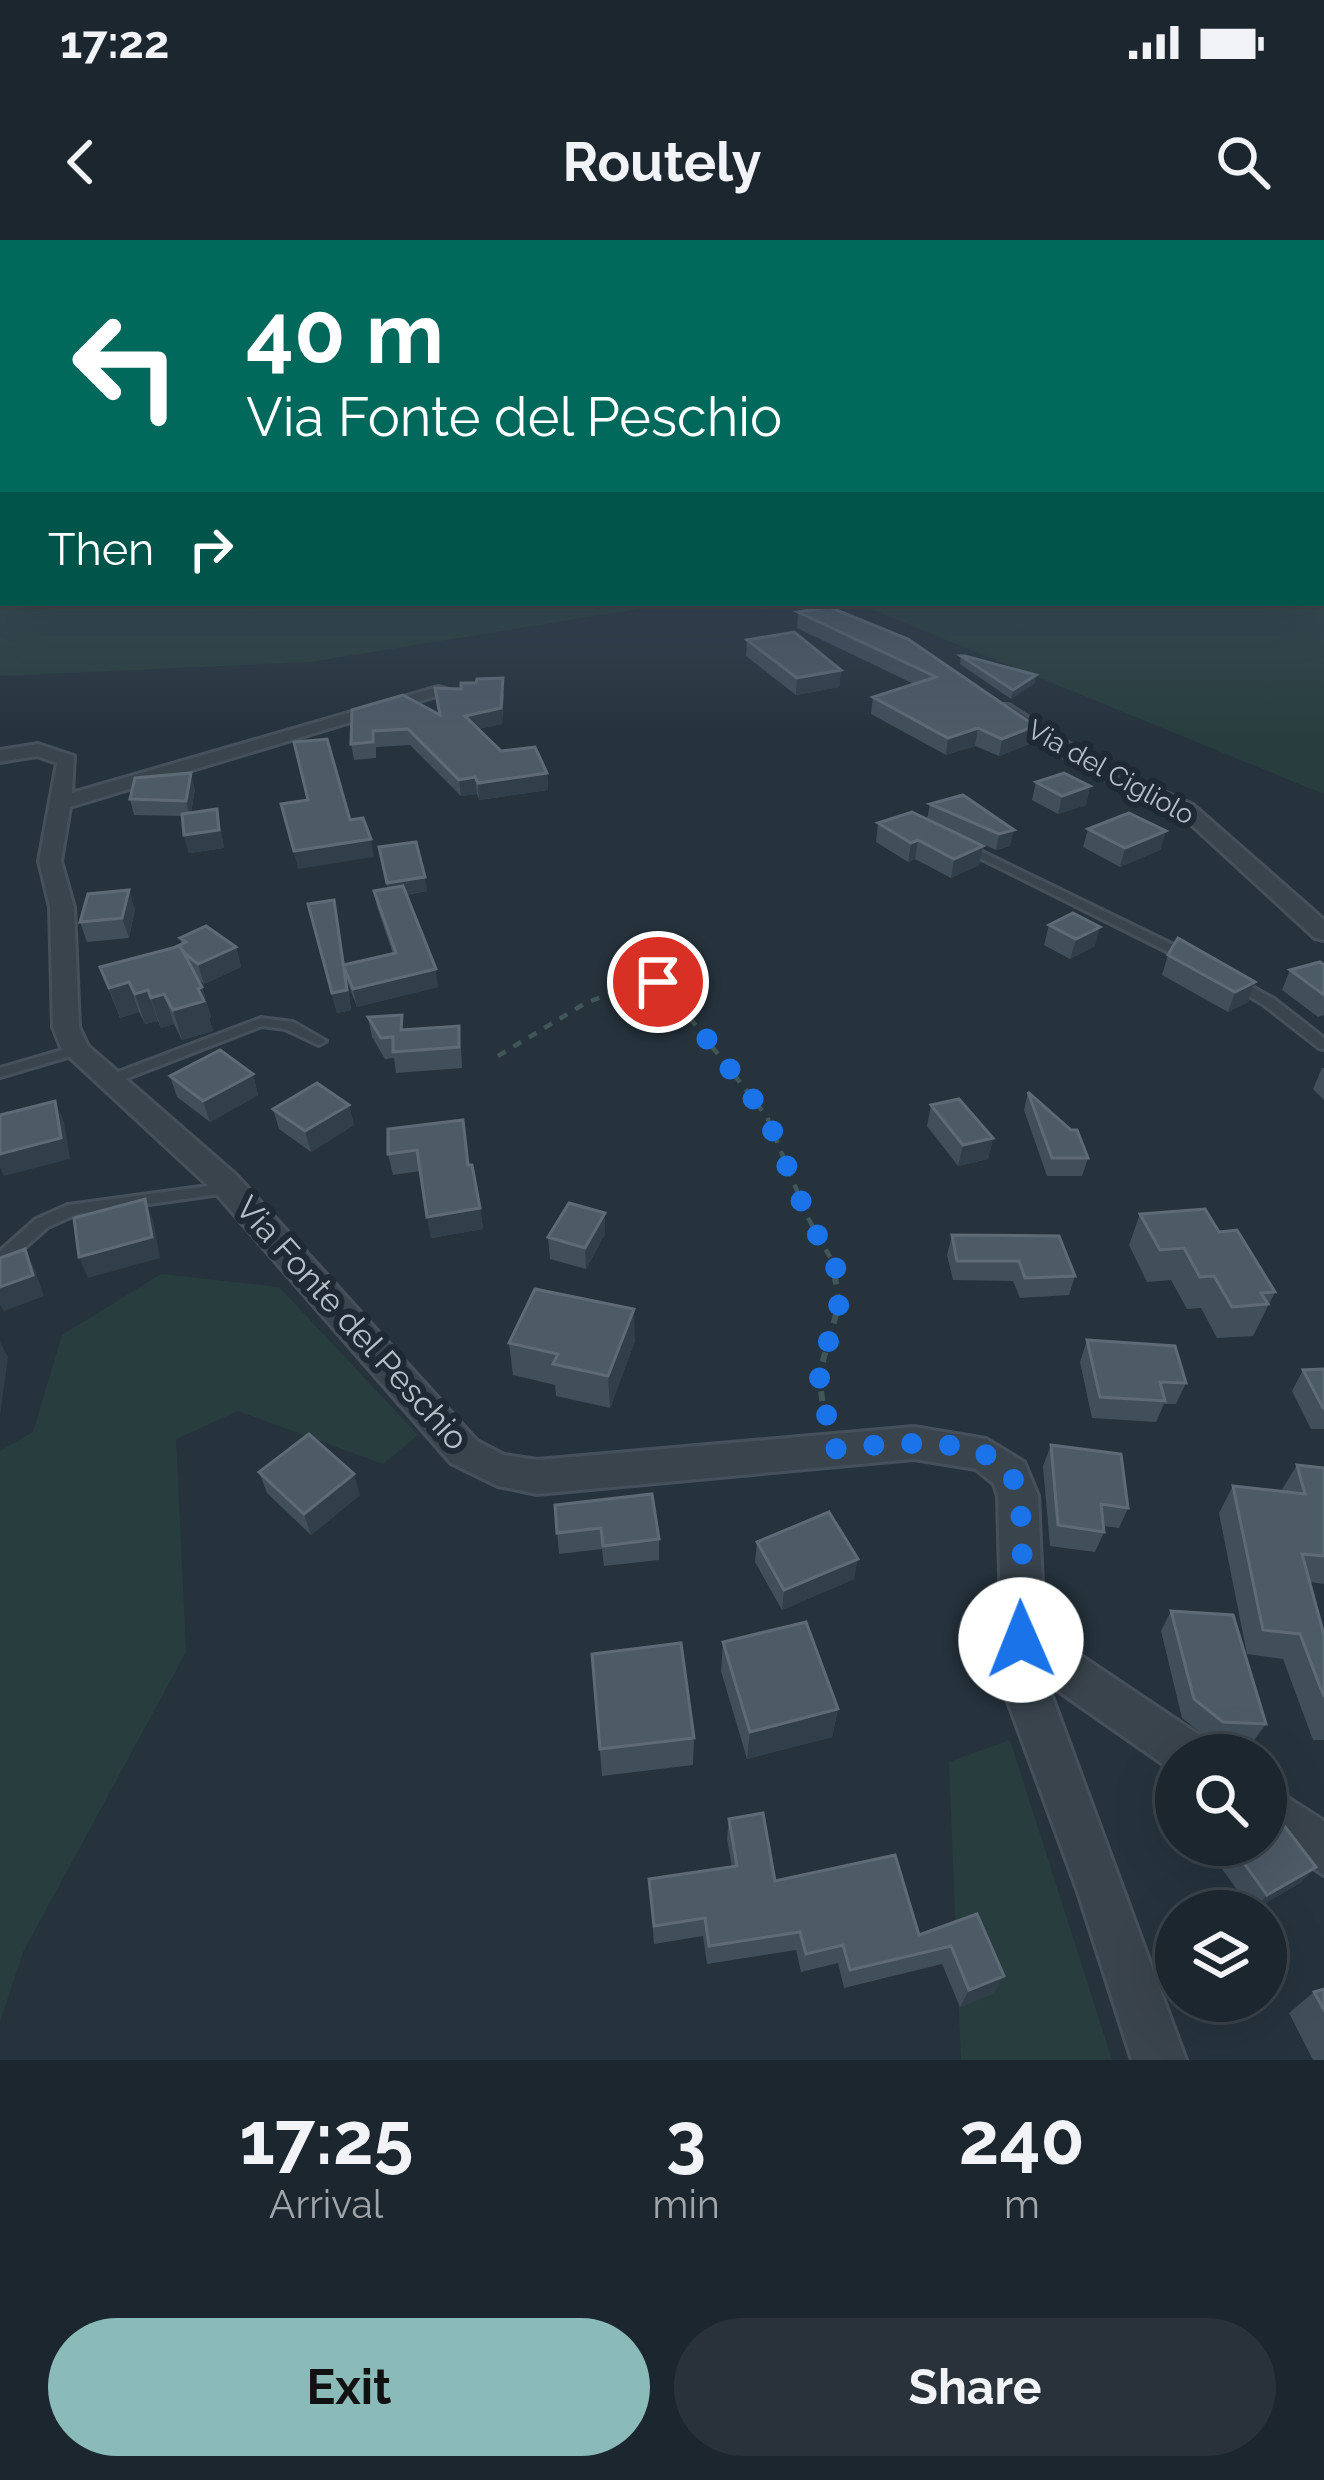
<!DOCTYPE html>
<style>
body{margin:0;font-family:Raleway,sans-serif;background:#29323a;color:#f1f3f6;height:100vh;display:flex;flex-direction:column;font-size:45px;white-space:nowrap}
*{box-sizing:border-box;margin:0}
p{font-size:39px;color:#a0a5aa}
.icon{flex:none;width:66px;height:66px;fill:none;stroke:currentColor;stroke-width:2;stroke-linecap:round;stroke-linejoin:round}
.map{position:relative;height:1820px;overflow:hidden}
.drawer{display:flex;flex-direction:column;background:#1c262e;flex:1}
.drawer>*{flex:none}
.guide{position:absolute;left:0px;top:0px;width:1326px;height:366px;box-shadow:0 12px 48px #0002,0 0 0 3px #3a434a;background:#00695c;color:#fff;overflow:hidden}
.tools{position:absolute;left:1155px;top:1494px;display:grid;gap:24px}
.tools a{display:grid;place-items:center;width:132px;height:132px;border-radius:50%;background:#1c262e;box-shadow:0 12px 48px #0002,0 0 0 3px #3a434a;font-size:60px}
.pin{position:absolute;display:grid;place-items:center;width:102px;height:102px;color:#fff;margin:-51px;border:6px solid #fff;border-radius:50%;box-shadow:0 3px 12px #0007}
.me{position:absolute;width:132px;margin:-66px;rotate:359deg;stroke-linejoin:round;filter:drop-shadow(0 0 9px #0008)}
.turn{display:flex;align-items:center;gap:42px;height:252px;padding:0 48px;font-size:54px}
.turn .icon{width:156px;height:156px;stroke-width:2.5}
.turn b{display:block;font-size:84px;line-height:102px}
.then{display:flex;align-items:center;height:114px;padding:0 48px;background:#0003;gap:24px;font-size:45px}
.eta{display:flex;justify-content:space-evenly;align-items:center;height:204px;text-align:center}
.eta b{font-size:72px;font-weight:700;line-height:84px}
.primary-button{display:flex;gap:24px;margin-top:auto;padding:24px 48px}
.primary-button a{flex:1;height:138px;border-radius:72px;background:#8bbbb9;color:#111;font-size:48px;font-weight:700;line-height:138px;text-align:center}
.primary-button a+a{background:#29323a;color:#f1f3f6}
.status{display:flex;justify-content:space-between;align-items:center;height:84px;padding:0 60px;background:#1c262e;direction:ltr}
.status svg{height:33px;fill:currentColor}
header{display:flex;justify-content:space-between;align-items:center;height:156px;padding:0 48px;background:#1c262e;font-size:54px;font-weight:700}
.map>svg:first-child{display:block}
.green{fill:#283e3e}
.lines{fill:none;stroke-linecap:round;stroke-linejoin:round}
.lane-casing{stroke:#46505a;stroke-width:6}
.street-casing{stroke:#46505a;stroke-width:6}
.path-far2{stroke:#415656;stroke-width:3;stroke-dasharray:4.5 4.5;stroke-linecap:butt}
.path-far1{stroke:#415656;stroke-width:4.5;stroke-dasharray:9 9;stroke-linecap:butt}
.path{stroke:#415656;stroke-width:6;stroke-dasharray:10 10;stroke-linecap:butt}
.lane{fill:#3a444d;fill-rule:evenodd}
.street{fill:#3a444d;fill-rule:evenodd}
.wall{fill:#414f5b}
.shaded-wall{fill:#313f4a}
.building{fill:#4d5b67;stroke:#5e6b76;stroke-width:3}
.route{stroke:#1a73e8;stroke-width:21;stroke-dasharray:0 37.8}
.labels{text-anchor:middle;dominant-baseline:central;stroke-width:12;stroke-linejoin:round;paint-order:stroke}
.far-street-label{font-size:27px;fill:#b6bfc8;stroke:#1f2933}
.street-label{font-size:33px;fill:#b6bfc8;stroke:#1f2933}
</style>
<div class="status"><b>17:22</b><svg viewBox="0 0 49 12"><path d="M0 12V9h3v3zM5 12V6h3v6zM10 12V3h3v9zM15 12V0h3v12zM26 1h20v11H26zM47 4h2v5h-2z"/></svg></div>
<header><svg class="icon" aria-label="back" viewBox="0 0 24 24"><path d="M15 5l-7 7 7 7"/></svg>Routely<svg class="icon" aria-label="search" viewBox="0 0 24 24"><circle cx="10" cy="10" r="6"/><path d="M15 15l6 6"/></svg></header>
<div class="map">
<svg width="1324" height="1820" viewBox="0 0 1324 1820">
<rect width="100%" height="100%" fill="#26333d"/>
<path class="green" d="M0,240L3,363H675L311,422L0,436Z
M1324,240V554L856,363H1323Z
M161,1034L279,1047L418,1195L383,1224L238,1171L176,1199L186,1412L23,1712L0,1782V1211L33,1192L62,1095Z
M1010,1500L1112,1820H961L949,1522Z"/>
<g class="lines">
<g class="lane-casing">
<path id="lane" d="M966,604L1190,713L1192,716L1186,720L1182,719L962,609V605Z
M1234,737L1274,759L1324,798V809L1319,808L1264,765L1229,744V738Z
M261,778L293,782L326,801L319,805L285,789L262,786L115,843H105L103,840L105,837Z
M76,806L83,810L81,813L0,837V828Z
M230,943L235,944L238,948L235,952L77,974L48,987L6,1024L0,1026V1011L36,979L68,965Z"/>
</g>
<g class="street-casing">
<path id="street" d="M438,447L453,451L70,567L61,621L74,667L79,787L88,806L236,935L477,1201L504,1215L537,1220L914,1187L986,1199L1024,1222L1038,1256L1044,1391L1205,1499L1212,1515H1176L1173,1531L1047,1443L1186,1820H1132L1078,1652L1003,1448L998,1256L994,1244L976,1229L914,1219L537,1254L498,1246L451,1223L214,951L62,810L53,787L50,667L39,621L57,523L37,516L0,522V510L38,504L74,516L72,553Z
M995,465H1009L1098,522L1193,565L1324,680V700L1315,698L1179,573L1084,530L995,473Z
M1266,1544L1324,1581V1635L1266,1597Z"/>
</g>
<path class="path-far2" d="M609,753L654,744L672,753"/>
<path class="path-far1" d="M668,750L767,877L808,978L835,1026
M498,816L584,764L618,750"/>
<path class="path" d="M825,1181L819,1135L839,1064L833,1023"/>
<use href="#lane" class="lane"/>
<use href="#street" class="street"/>
</g>
<path class="wall" d="M798,372L1035,486L1032,503L999,516L975,506L946,515L871,474L873,457L914,444L797,388Z
M747,400L841,430L839,447L796,455L746,416Z
M961,416L1035,443L1011,459L960,424Z
M504,453L502,484L478,489L501,511L547,533L548,550L479,560L477,554L461,556L410,505L376,507V518L354,520L351,504L352,470L439,475Z
M1036,542L1090,546L1086,565L1058,574L1032,560Z
M195,549L191,573L217,569L224,608L189,613L184,595L183,576L134,575L130,559Z
M963,555L1010,606L996,610L928,580L983,606L979,625L951,638L915,619L908,622L876,602L878,583L927,579L930,564Z
M1088,589L1166,591L1160,610L1120,627L1083,607Z
M379,607L427,651L407,655L438,747L357,767L347,741L351,770L337,773L308,664L337,680L344,725L393,714L377,667L374,651L388,649Z
M135,669L129,698L87,702L80,682Z
M1049,685L1095,706L1070,719L1044,705Z
M180,698L236,707L241,727L204,744L198,739L202,747L211,777L209,778L213,791L182,800L174,784L161,788L158,781L145,784L139,772L120,778L100,727L175,707L182,704Z
M1168,715L1255,742L1248,762L1228,772L1162,735Z
M1324,725V775L1318,777L1282,750L1290,730Z
M368,777L461,806L462,828L396,833L394,818L385,819L372,797Z
M1322,828H1324V860L1313,849Z
M253,834L258,855L210,882L177,857L170,836Z
M1028,852L1088,918L1082,936H1047L1024,870Z
M349,865L354,885L311,912L279,889L273,869Z
M931,865L993,898L988,919L958,926L927,886Z
M388,889L469,925L480,968L483,989L431,998L420,931L393,935L388,914Z
M605,973V994L586,1029L550,1019L548,997Z
M1140,974L1219,992L1275,1052L1253,1096L1217,1098L1201,1068L1187,1069L1171,1040L1147,1042L1129,1005Z
M952,995L1075,1036L1069,1055L1020,1058L1013,1041L953,1040L947,1015Z
M1087,1100L1186,1143L1176,1164H1164L1156,1182L1092,1178L1080,1122Z
M635,1101L610,1168L556,1156L555,1145L513,1135L509,1103Z
M1324,1129V1189H1311L1292,1151L1303,1130Z
M1051,1205L1128,1268L1119,1288L1103,1286L1104,1292L1095,1312L1050,1306L1043,1226Z
M1297,1225L1324,1228V1344L1310,1342L1324,1395V1500H1313L1283,1419L1247,1414L1219,1273L1233,1246L1281,1251Z
M259,1232L360,1255L311,1295L267,1253Z
M555,1265L659,1299V1320L604,1326L602,1309L559,1314Z
M757,1302L854,1339L782,1370L755,1322Z
M1171,1371L1266,1484L1252,1503L1210,1500L1182,1478L1161,1391Z
M723,1402L838,1469L832,1497L747,1519L721,1431Z
M592,1414L694,1498L693,1525L602,1536Z
M729,1579L775,1641L919,1695L977,1674L994,1753L960,1767L942,1724L844,1748L838,1723L801,1732L796,1710L707,1724L703,1696L654,1704L649,1639L732,1627L727,1599Z
M1205,1605H1266L1316,1627L1300,1643L1252,1671Z
M1324,1749V1820H1313L1289,1773L1314,1752Z"/>
<path class="shaded-wall" d="M841,430L839,447L796,455L797,438Z
M1036,435L1035,443L1011,459L1013,450Z
M503,438L502,484L466,492L465,476Z
M1035,486L1032,503L999,516L1002,499Z
M978,488L975,506L946,515L948,498Z
M191,533L195,549L190,577L186,561Z
M547,533L548,550L479,560L478,543Z
M475,537L477,554L461,556L459,540Z
M1090,546L1086,565L1058,574L1062,556Z
M217,569L224,608L189,613L184,595Z
M1014,590L1010,606L996,610L999,594Z
M1166,591L1160,610L1120,627L1125,608Z
M371,599L374,617L298,629L294,611Z
M918,600L915,619L908,622L911,603Z
M983,606L979,625L951,638L954,619Z
M425,637L427,651L390,657L387,643Z
M129,650L135,669L129,698L122,678Z
M334,660L351,770L337,773L332,753Z
M1100,687L1095,706L1070,719L1076,699Z
M236,707L241,727L204,744L198,724Z
M436,729L438,747L357,767L353,749Z
M129,742L139,772L120,778L109,748Z
M1255,742L1248,762L1228,772L1235,752Z
M202,747L211,777L209,778L213,791L182,800L173,770L198,749Z
M148,750L158,781L145,784L135,754Z
M164,754L174,784L161,788L151,758Z
M253,834L258,855L210,882L203,861Z
M55,861L64,882L70,919L4,936L0,927V914Z
M349,865L354,885L311,912L305,891Z
M993,898L988,919L958,926L963,905Z
M145,959L153,980L160,1018L88,1038L79,1017Z
M480,968L483,989L431,998L427,977Z
M605,973V994L586,1029L585,1008Z
M25,1009L35,1030L44,1056L4,1071L0,1065V1047Z
M634,1069L635,1101L610,1168L608,1136Z
M0,1102L8,1117L0,1176Z
M354,1234L360,1255L311,1295L304,1274Z
M858,1319L854,1339L782,1370L784,1350Z
M838,1469L832,1497L747,1519L750,1492Z
M1316,1627L1300,1643L1253,1671L1267,1655Z
M1004,1736L994,1753L960,1767L969,1750Z"/>
<path class="building" d="M829,367L908,399L1035,486L1002,499L978,488L948,498L873,457L936,437L798,372Z
M794,392L841,430L797,438L747,400Z
M961,416H965L1036,435L1013,450Z
M503,438L501,468L465,476L501,511L535,507L547,533L478,543L475,537L459,540L408,489L373,491V502L351,504L352,470L403,455L440,475L435,448L461,449V443H476L477,439Z
M327,499L350,580L363,578L371,599L294,611L281,564L308,560L294,502Z
M191,533L186,561L130,559L135,538Z
M1064,533L1090,546L1062,556L1036,542Z
M963,555L1014,590L999,594L930,564Z
M217,569L219,590L184,595L182,574Z
M912,572L983,606L954,619L918,600L911,603L878,583Z
M1129,573L1166,591L1125,608L1088,589Z
M416,602L425,637L387,643L379,607Z
M403,646L436,729L353,749L343,725L396,713L374,651Z
M129,650L122,678L80,682L88,654Z
M334,660L347,750L332,753L308,664Z
M1073,673L1100,687L1076,699L1049,685Z
M206,686L236,707L198,724L184,713L180,706L175,707L186,702L180,698Z
M1178,698L1255,742L1235,752L1168,715Z
M180,706L202,747L198,749L204,761L173,770L164,754L151,758L148,750L135,754L129,742L109,748L100,727Z
M1320,722L1324,725V755L1290,730Z
M402,775L401,790L459,786V807L393,812V797L381,798L368,777Z
M220,810L253,834L203,861L170,836Z
M317,843L349,865L305,891L273,869Z
M1028,852L1071,890H1077L1088,918H1052Z
M959,859L993,898L963,905L931,865Z
M55,861L61,898L0,914V875Z
M463,880L468,925H472L480,968L427,977L417,910L388,914V889Z
M145,959L152,997L79,1017L74,978Z
M569,963L605,973L585,1008L548,997Z
M1205,969L1219,992L1237,990L1275,1052L1261,1053L1268,1064L1232,1067L1214,1036L1200,1037L1184,1008L1160,1010L1140,974Z
M952,995L1059,996L1075,1036L1025,1038L1019,1021H957Z
M25,1009L33,1035L0,1047V1018Z
M535,1049L634,1069L608,1136L553,1124L558,1114L509,1103Z
M1087,1100L1175,1106L1186,1143L1160,1142L1165,1161L1100,1157Z
M1324,1129V1168H1323L1303,1130Z
M309,1194L354,1234L304,1274L259,1232Z
M1051,1205L1121,1214L1128,1268L1101,1264L1104,1292L1058,1285Z
M1297,1225L1324,1228V1316L1302,1314L1324,1395V1457L1300,1394L1263,1390L1233,1246L1305,1254Z
M652,1254L659,1299L603,1306L601,1288L557,1293L555,1265Z
M829,1272L858,1319L784,1350L757,1302Z
M1171,1371L1233,1375L1266,1484L1223,1482L1194,1459Z
M806,1382L838,1469L750,1492L723,1402Z
M681,1403L694,1498L600,1509L592,1414Z
M1266,1562L1316,1627L1267,1655L1231,1605H1266Z
M763,1573L775,1641L895,1615L919,1695L977,1674L1004,1736L969,1750L951,1706L850,1730L843,1705L806,1714L800,1692L709,1706L705,1678L654,1686L649,1639L737,1626L729,1579Z
M1324,1749V1770L1314,1752Z"/>
<linearGradient id="sky" x2="0" y2="1"><stop stop-color="#151c22"/><stop offset="0.48" stop-color="#415062"/><stop offset="1" stop-color="#415062" stop-opacity="0"/></linearGradient>
<rect width="1324" height="495" fill="url(#sky)"/>
<g class="lines">
<path class="route" d="M658,742L670,751L767,877L808,978L838,1032L839,1064L819,1135L833,1209C878,1205 994,1188 1015,1243C1027,1273 1020,1364 1021,1400"/>
</g>
<g class="labels">
<g class="far-street-label">
<text transform="translate(1111 532) rotate(29)">Via del Cigliolo</text>
</g>
<g class="street-label">
<text transform="translate(352 1083) rotate(48)">Via Fonte del Peschio</text>
</g>
</g>
</svg>
<div class="tools">
<a><svg class="icon" aria-label="search" viewBox="0 0 24 24"><circle cx="10" cy="10" r="6"/><path d="M15 15l6 6"/></svg></a>
<a><svg class="icon" aria-label="layers" viewBox="0 0 24 24"><path d="M12 4l9 5-9 5-9-5zM3 14l9 5 9-5"/></svg></a>
</div>
<div class="pin" style="left:658px;top:742px;background:#d93025"><svg class="icon" aria-label="arrive" viewBox="0 0 24 24"><path d="M6 21V4h12l-3 4 3 4H6"/></svg></div>
<svg class="me" style="left:1021px;top:1400px" viewBox="-20 -20 40 40"><circle r="19" fill="#fff"/><path d="M0-13L10 11 0 6-10 11z" fill="#1a73e8"/></svg>
<div class="guide">
<div class="turn"><svg class="icon" aria-label="left" viewBox="0 0 24 24"><path d="M17 20v-9H6M10 6l-5 5 5 5"/></svg><div><b>40 m</b>Via Fonte del Peschio</div></div>
<div class="then">Then<svg class="icon" aria-label="right" viewBox="0 0 24 24"><path d="M7 20v-9h11M14 6l5 5-5 5"/></svg></div>
</div>
</div>
<section class="drawer">
<div class="eta">
<div><b>17:25</b><p>Arrival</p></div>
<div><b>3</b><p>min</p></div>
<div><b>240</b><p>m</p></div>
</div>
<div class="primary-button"><a>Exit</a><a>Share</a></div>
</section>
